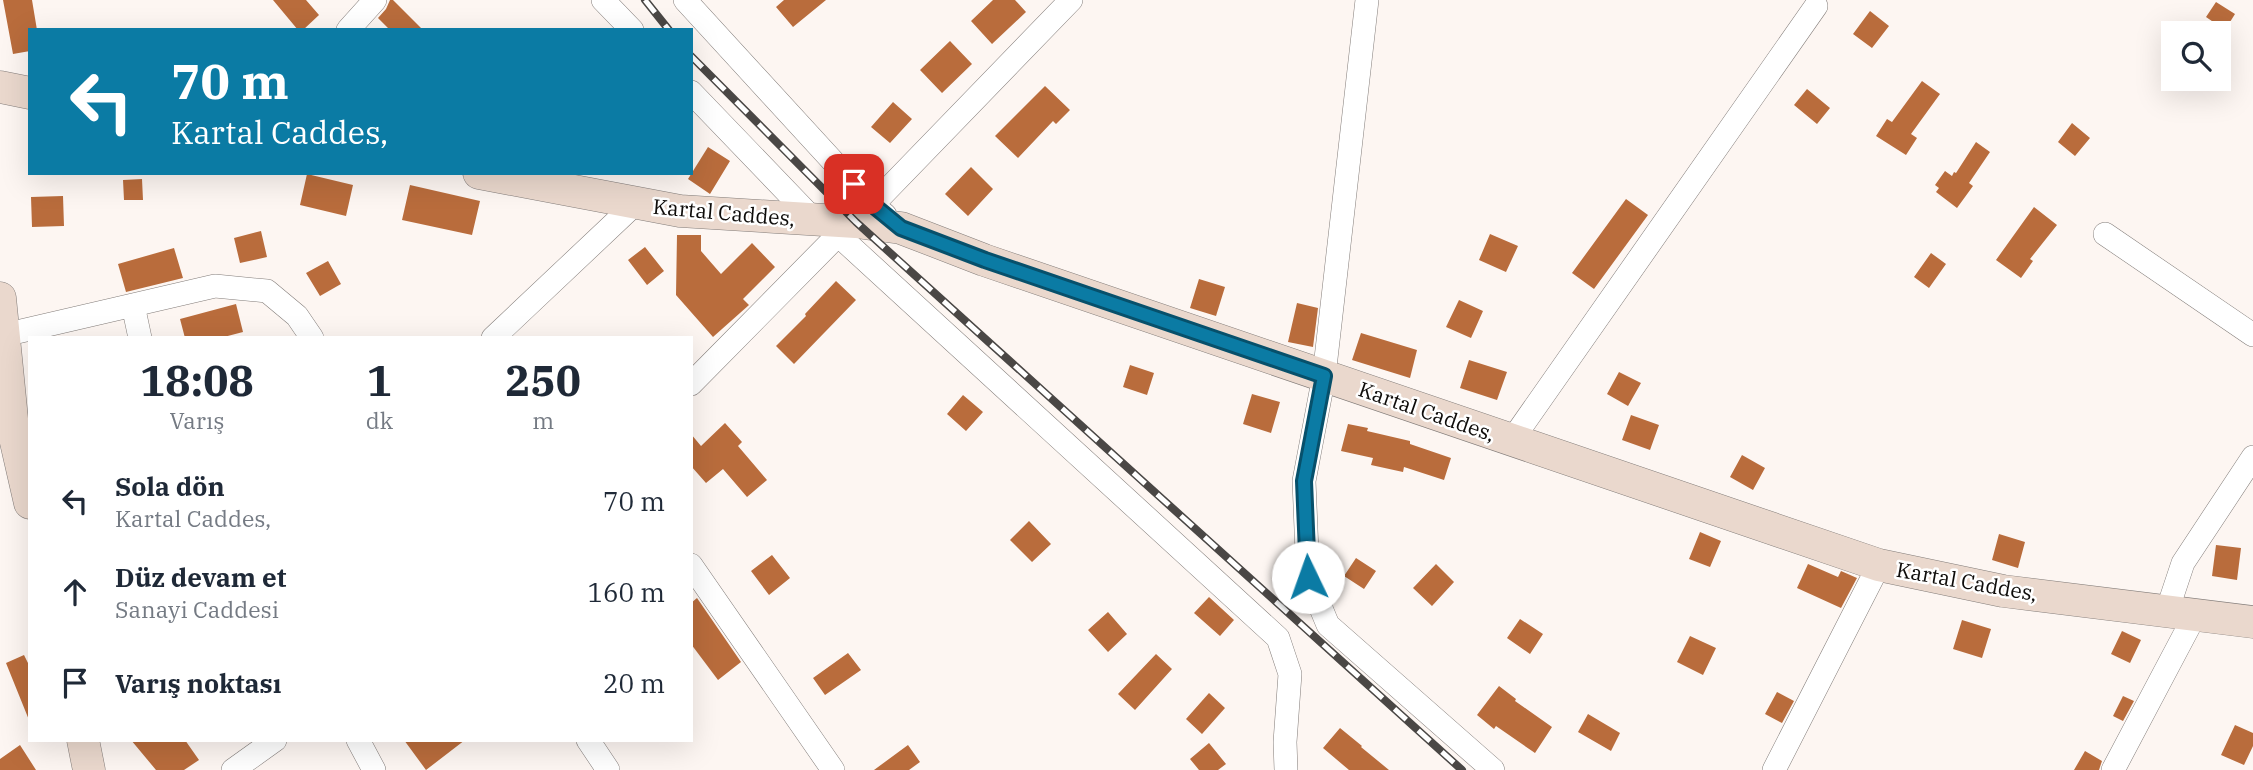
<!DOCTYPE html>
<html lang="tr">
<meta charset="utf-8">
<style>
body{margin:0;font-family:"IBM Plex Serif",serif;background:#f2f2f3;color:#1f2937;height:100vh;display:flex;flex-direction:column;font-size:26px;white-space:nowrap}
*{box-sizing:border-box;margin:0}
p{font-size:23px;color:#747a83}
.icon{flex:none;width:38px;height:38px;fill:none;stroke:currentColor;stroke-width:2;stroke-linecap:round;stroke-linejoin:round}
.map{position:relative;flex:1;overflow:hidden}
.sheet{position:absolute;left:28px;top:336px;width:665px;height:406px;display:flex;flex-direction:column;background:#fff;border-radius:0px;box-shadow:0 7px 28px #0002}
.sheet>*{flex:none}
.top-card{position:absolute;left:28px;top:28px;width:665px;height:147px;border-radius:0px;box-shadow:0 7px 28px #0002;background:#0b7ba4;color:#fff;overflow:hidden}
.tools{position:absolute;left:2161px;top:21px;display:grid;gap:14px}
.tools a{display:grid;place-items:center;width:70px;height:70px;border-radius:0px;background:#fff;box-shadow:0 7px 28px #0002;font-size:35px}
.pin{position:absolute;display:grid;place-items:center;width:60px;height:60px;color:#fff;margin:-30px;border-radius:14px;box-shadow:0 4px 10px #0006}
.me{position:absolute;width:77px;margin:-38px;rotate:357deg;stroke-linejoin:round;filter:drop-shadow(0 0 5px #0008)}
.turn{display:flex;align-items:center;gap:24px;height:147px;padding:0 28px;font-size:32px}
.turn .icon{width:91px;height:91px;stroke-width:2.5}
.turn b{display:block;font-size:49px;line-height:60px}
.eta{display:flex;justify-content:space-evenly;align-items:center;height:119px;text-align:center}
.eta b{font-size:42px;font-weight:700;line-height:49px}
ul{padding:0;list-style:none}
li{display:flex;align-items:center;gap:21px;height:91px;padding:0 28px}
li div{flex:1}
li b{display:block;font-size:26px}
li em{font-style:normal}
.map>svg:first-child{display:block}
.building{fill:#b96c3c}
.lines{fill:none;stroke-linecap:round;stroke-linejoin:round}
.street-casing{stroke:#837d7a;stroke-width:24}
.secondary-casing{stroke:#837d7a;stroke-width:33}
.street{stroke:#fff;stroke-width:23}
.secondary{stroke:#ead8cd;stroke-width:32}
.rail-casing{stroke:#4a4745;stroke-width:8}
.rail{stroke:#fff;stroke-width:5;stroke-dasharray:16;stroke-linecap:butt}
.route-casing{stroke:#07506b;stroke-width:18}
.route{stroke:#0b7ba4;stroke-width:12}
.labels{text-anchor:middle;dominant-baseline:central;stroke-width:5;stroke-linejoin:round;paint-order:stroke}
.street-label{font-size:21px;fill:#0e0c0a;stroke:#fff}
</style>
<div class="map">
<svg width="2253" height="770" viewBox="0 0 2253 770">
<rect width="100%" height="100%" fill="#fdf6f2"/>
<path class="building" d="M3,0H32L37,30H30V51L13,54Z
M273,0H306L319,15L303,30H298Z
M390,0H393L423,30H390L378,18L386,9Z
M784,0H826L793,27L776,7Z
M993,0H1015L1026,12L992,44L971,21Z
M2216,2L2235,14L2225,30L2206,17Z
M1870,11L1889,26L1872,48L1853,34Z
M950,41L972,64L942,93L920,70Z
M1922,81L1940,94L1911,134L1917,138L1906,155L1876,136L1887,119L1892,122Z
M1045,86L1070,110L1056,124L1053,121L1018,158L995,136Z
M1807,89L1830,108L1817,124L1794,105Z
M893,102L912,119L890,143L871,127Z
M2072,123L2090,138L2075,156L2058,142Z
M1976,142L1990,152L1969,183L1973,186L1957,208L1936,192L1939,188L1935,185L1945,171L1952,176L1954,172L1956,173Z
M708,147L730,161L710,194L688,179Z
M971,167L993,189L968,216L945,194Z
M307,174L353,185L346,216L300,205Z
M142,179L143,200H124L123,180Z
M410,185L480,201L472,235L402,220Z
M63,196L64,226L32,227L31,197Z
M1626,199L1648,215L1594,289L1572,273Z
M2034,207L2057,225L2030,259L2033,261L2021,278L1996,260Z
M261,231L267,257L240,263L234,238Z
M1490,234L1518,246L1506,272L1479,260Z
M677,235H701V251L721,274L752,243L775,267L743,299L749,305L713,337L676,295Z
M645,247L664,271L647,285L628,260Z
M174,248L183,278L126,292L118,264Z
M1931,253L1946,264L1929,288L1914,277Z
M328,261L341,284L320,296L306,273Z
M1199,279L1225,287L1216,316L1190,308Z
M836,281L856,300L794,364L776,346L806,316L805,314Z
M1459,300L1483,311L1471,338L1446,327Z
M1297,303L1318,308L1313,347L1288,342Z
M236,304L243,332L220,338H185L180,319Z
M1361,333L1417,350L1410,378L1352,360Z
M1469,360L1507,372L1497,400L1460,388Z
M1130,365L1154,373L1147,395L1123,387Z
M1619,372L1641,383L1628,406L1607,394Z
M1252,394L1280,402L1271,433L1243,424Z
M963,395L983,412L966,431L947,414Z
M1631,415L1659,425L1650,450L1622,440Z
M725,423L742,442L738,446L767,480L747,497L723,469L706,483L691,466V434L701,446Z
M1348,424L1368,428L1367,431L1410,441V444L1451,458L1444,480L1404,467L1403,472L1371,465L1373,458L1341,451Z
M1742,455L1765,468L1753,490L1730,477Z
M1029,521L1051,544L1032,562L1010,540Z
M1700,532L1721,541L1710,567L1689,559Z
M1999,534L2025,542L2018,568L1992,560Z
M2216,545L2241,548L2237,580L2212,576Z
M772,555L790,578L769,595L751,571Z
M1356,558L1376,571L1364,589L1344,576Z
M1436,564L1454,582L1432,606L1413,588Z
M1808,564L1838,577L1841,571L1857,578L1841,608L1797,588Z
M1209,597L1234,620L1220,636L1194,613Z
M697,598L741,662L718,680L691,644V603Z
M1108,612L1127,634L1108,652L1088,630Z
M1520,619L1543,634L1530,654L1507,638Z
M1962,620L1991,629L1982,658L1953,649Z
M2122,631L2141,640L2130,663L2111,654Z
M1690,636L1716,648L1703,675L1677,662Z
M848,653L861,670L825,695L813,678Z
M1156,654L1172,669L1135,710L1118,694Z
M24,655L30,667L29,720L6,663Z
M1499,686L1516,699L1515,701L1552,727L1535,753L1496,726L1494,729L1477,715Z
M1777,692L1794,701L1782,723L1765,714Z
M1209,693L1225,708L1202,734L1186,719Z
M2123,696L2134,701L2123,721L2113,716Z
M1588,714L1620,733L1611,751L1578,732Z
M2235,725L2253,733V746L2244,765L2221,755Z
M1340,728L1362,746L1361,747L1389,770H1349L1323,748Z
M131,740H185L199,760L184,770H156Z
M404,740H465L426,770Z
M1209,743L1226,764L1218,770H1199L1190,759Z
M20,745L36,770H0V759Z
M908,745L920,762L909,770H874Z
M2085,751L2102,761L2099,770H2074Z"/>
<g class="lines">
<g class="street-casing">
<path id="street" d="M603,0L632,30
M685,0L873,205L885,215
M1367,0L1324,376L1304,481L1308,577L1328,625L1493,770
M348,30L375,0
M691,92L814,220
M2105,234L2253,335
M838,235L1278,638L1290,674L1285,742L1286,770
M133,305L140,338
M4,335L215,286L267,291L297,316L312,338
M493,338L636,203
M691,384L838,235L856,222L1071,0
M1512,440L1816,6
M691,565L833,770
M2167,611L2183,563L2253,457
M358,740L374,770
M588,740L608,770
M233,770L275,740
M1774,770L1879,565
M2113,770L2195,615"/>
</g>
<g class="secondary-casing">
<path id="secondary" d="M0,87L30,93
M479,173L680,211L856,222L901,228L984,260L1879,565L2003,591L2253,622
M0,298L13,429L30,503
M83,740L89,770"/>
</g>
<use href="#street" class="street"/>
<use href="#secondary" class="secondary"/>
<g class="rail-casing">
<path id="rail" d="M645,0L669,30
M691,56L856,222L1462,770"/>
</g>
<use href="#rail" class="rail"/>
</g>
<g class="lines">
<g class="route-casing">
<path id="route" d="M854,184L873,205L901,228L985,260L1324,376L1304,481L1308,577"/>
</g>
<use href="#route" class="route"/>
</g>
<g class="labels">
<g class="street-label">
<text transform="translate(724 212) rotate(5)">Kartal Caddes,</text>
<text transform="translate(1427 411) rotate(19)">Kartal Caddes,</text>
<text transform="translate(1967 581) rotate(10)">Kartal Caddes,</text>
</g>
</g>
</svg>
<div class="tools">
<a><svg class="icon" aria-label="search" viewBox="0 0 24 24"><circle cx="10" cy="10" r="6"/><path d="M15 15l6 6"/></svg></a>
</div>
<div class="pin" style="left:854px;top:184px;background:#d93025"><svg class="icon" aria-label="arrive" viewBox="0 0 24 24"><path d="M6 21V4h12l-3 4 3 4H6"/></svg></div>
<svg class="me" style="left:1308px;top:577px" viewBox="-20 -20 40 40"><circle r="19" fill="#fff"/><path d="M0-13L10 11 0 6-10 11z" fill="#0b7ba4"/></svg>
<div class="top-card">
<div class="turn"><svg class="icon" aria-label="left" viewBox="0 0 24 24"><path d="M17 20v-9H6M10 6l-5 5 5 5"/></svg><div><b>70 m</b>Kartal Caddes,</div></div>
</div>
<section class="sheet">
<div class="eta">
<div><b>18:08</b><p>Varış</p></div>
<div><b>1</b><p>dk</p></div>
<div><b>250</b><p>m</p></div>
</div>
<ul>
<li><svg class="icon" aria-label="left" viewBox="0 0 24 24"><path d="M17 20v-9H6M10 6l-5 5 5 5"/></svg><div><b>Sola dön</b><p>Kartal Caddes,</p></div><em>70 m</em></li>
<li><svg class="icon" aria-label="ahead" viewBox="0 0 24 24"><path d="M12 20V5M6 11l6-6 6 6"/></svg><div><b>Düz devam et</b><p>Sanayi Caddesi</p></div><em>160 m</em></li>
<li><svg class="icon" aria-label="arrive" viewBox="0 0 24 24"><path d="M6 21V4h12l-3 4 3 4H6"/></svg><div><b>Varış noktası</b></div><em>20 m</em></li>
</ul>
</section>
</div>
